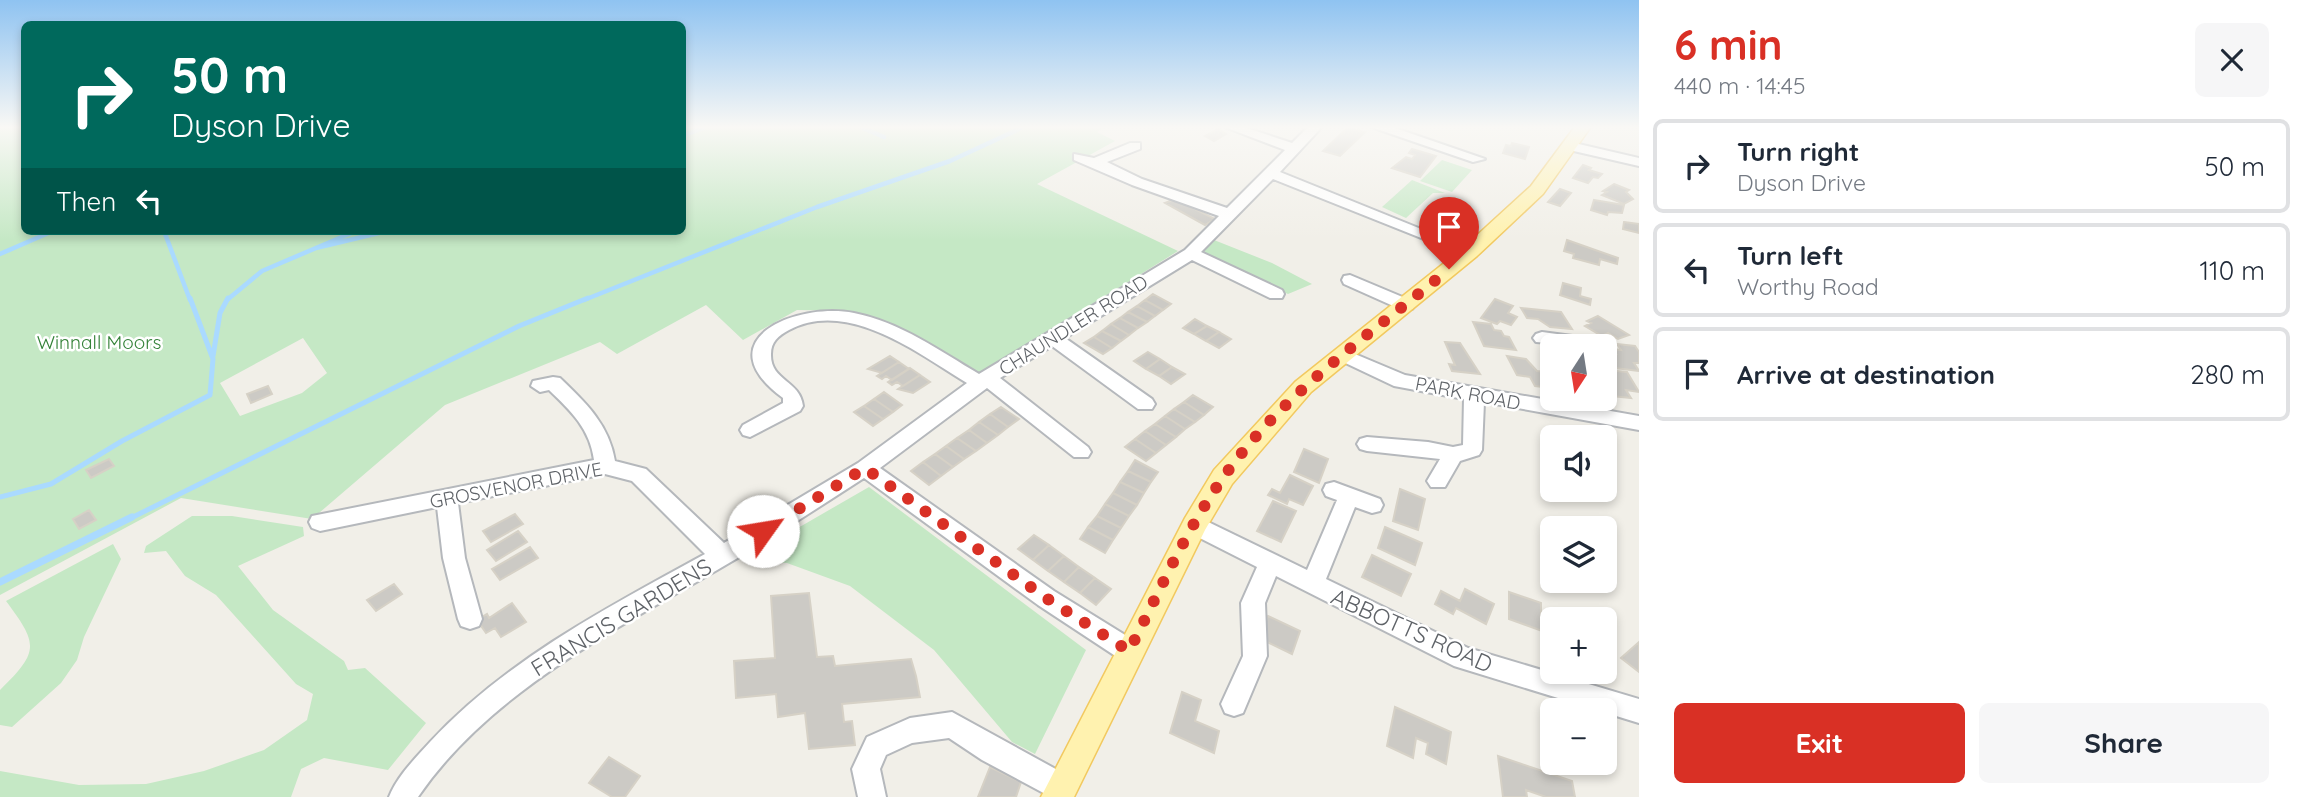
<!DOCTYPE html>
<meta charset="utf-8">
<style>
body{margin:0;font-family:Quicksand,sans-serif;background:#f6f6f7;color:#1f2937;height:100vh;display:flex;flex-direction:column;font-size:26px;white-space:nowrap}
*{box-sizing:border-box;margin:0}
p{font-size:23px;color:#747a83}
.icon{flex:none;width:38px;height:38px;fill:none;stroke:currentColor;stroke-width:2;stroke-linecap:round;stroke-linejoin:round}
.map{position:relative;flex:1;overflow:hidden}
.drawer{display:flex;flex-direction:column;background:#fff;width:665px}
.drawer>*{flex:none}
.guide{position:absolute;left:21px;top:21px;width:665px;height:214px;border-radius:10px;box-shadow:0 4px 10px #0003;background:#00695c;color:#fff;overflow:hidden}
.needle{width:46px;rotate:192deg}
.fabs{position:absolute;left:1540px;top:334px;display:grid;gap:14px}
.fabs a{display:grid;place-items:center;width:77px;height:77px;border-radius:10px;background:#fff;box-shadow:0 4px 10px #0003;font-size:35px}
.pin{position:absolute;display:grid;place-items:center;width:60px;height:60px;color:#fff;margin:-72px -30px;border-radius:50% 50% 50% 0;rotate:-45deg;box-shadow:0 0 7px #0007}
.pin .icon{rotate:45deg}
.me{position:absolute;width:77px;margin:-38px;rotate:58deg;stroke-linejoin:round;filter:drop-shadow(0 0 5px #0008)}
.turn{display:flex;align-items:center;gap:24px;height:147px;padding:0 35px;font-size:32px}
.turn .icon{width:91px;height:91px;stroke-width:2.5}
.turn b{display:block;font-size:49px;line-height:60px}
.then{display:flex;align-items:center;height:66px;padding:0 35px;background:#0003;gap:14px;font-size:26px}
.round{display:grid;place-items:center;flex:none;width:74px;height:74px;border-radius:10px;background:#f6f6f7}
.head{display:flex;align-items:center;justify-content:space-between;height:119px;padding:0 35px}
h1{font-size:42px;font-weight:800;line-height:52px;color:#d93025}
.cta{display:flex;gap:14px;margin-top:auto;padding:14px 35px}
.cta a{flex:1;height:80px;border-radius:10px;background:#d93025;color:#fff;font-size:28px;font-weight:800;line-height:80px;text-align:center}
.cta a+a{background:#f6f6f7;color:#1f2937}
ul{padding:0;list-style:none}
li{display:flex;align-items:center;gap:21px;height:94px;margin:0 14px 10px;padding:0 21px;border:4px solid #e0e1e3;border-radius:10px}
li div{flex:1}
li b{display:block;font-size:26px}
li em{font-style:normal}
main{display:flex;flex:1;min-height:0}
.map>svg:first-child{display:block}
.green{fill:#c5e8c5;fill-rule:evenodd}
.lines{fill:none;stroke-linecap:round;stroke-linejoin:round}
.stream-far2{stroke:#aadaff;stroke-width:4.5}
.stream-far1{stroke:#aadaff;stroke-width:5}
.stream{stroke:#aadaff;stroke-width:7}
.building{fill:#cccac5;stroke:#d6d1c6;stroke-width:2}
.minor-casing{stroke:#b5b8bc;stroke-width:4}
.major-casing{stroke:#f2c960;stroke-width:3}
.minor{fill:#fff;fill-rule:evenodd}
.major{fill:#fff2af;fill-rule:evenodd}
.route{stroke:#d93025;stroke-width:12;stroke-dasharray:0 21.6}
.labels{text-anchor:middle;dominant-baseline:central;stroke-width:5;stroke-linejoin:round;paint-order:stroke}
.street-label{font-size:19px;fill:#5f6368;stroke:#fff}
.park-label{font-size:19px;fill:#348238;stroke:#fff}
.near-street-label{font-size:23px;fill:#5f6368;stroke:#fff}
</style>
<main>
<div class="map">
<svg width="1639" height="797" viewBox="0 0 1639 797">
<rect width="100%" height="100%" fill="#f1efe8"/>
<path class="green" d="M0,128H24V231H682L683,128H1103L1097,132L1115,141L1037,184L1178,251L977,376L854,311L797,310L743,340L706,305L617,354L600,342L445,405L312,519L181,498L0,595ZM303,338L327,373L302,393L240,416L220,383Z
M1442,160L1472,170L1452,192L1420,181Z
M1412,180L1445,193H1433L1406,218L1382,207Z
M1214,240L1272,263L1312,284L1288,294L1206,256L1203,249Z
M869,487L1086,650L1035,754L1012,742L934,650L850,586L787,563L744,559Z
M192,516H232L303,527L304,536L238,566L273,610L344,661L348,670L365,668L426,723L388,770L324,758L301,769L291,797H0V771L79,785L146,784L204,771L264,750L307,720L313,694L296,684L216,595L185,576L166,551L144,553L146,546Z
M113,544L121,559L84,637L77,660L61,683L12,727L0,725V690C40,651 38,644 6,601Z"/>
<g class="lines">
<path class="stream-far2" d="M863,128L884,137
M682,136L703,128
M164,231L190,300
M316,248L387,231
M0,254L53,231
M227,300L262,271L356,231
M584,300L817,207L950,161L1021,128"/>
<path class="stream-far1" d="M213,356L220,313L228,298
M0,497L51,484L122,441L210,395L213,359L190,298
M129,519L519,326L588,298"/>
<path class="stream" d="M0,582L132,517"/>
</g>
<path class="building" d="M1347,128L1365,132L1340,156L1323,151Z
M1218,129L1226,134L1214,141L1205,136Z
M1512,143L1529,147L1525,159L1503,153L1506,145L1511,146Z
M1412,149L1436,156L1420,177L1392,168L1406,157L1412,159L1415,155L1409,153Z
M1583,165L1591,168L1589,170L1602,174L1598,178L1593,177L1588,183L1573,178Z
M1614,184L1629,190L1626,192L1633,199L1624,204L1602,195L1607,192L1603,191Z
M1560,189L1571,193L1560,206L1548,202Z
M1175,199L1215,219L1205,225L1165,203Z
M1594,200L1624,205L1622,213L1608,212L1607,215L1591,210Z
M1624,222L1639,224V233L1623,229Z
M1567,240L1618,258L1617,264L1600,259L1599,265L1573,258L1574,254L1564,251Z
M1563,283L1581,288L1580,296L1591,299L1590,305L1560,295Z
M1153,294L1171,304L1163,310L1145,300Z
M1495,299L1513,306L1508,313L1517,317L1511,325L1500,321L1497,324L1481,318Z
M1145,300L1163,310L1155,316L1137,306Z
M1137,306L1155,316L1147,322L1128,312Z
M1521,308L1561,312L1572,329L1550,327L1538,319L1527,318Z
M1128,312L1147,322L1138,328L1120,318Z
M1598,316L1629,335L1618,339L1608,333L1602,336L1585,326L1591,323L1587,321Z
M1120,318L1138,328L1129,335L1111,324Z
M1195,319L1207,326L1194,334L1183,328Z
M1473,322L1491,324L1494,330L1501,331L1504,336L1509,337L1516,350L1484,346Z
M1111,324L1129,335L1121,341L1102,331Z
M1207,326L1219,332L1206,341L1194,334Z
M1102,331L1121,341L1112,348L1094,337Z
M1219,332L1231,339L1219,348L1206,341Z
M1094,337L1112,348L1103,354L1084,343Z
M1445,342L1460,343L1480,374L1452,371L1449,364L1455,365Z
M1617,344L1635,346L1639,352V363H1634L1639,371L1607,367L1605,358L1615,360L1610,354H1616L1612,349L1621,350Z
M1148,352L1160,359L1146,369L1134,361Z
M890,356L899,362L882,373L868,369Z
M1507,356L1526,359L1537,371L1545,372L1552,388L1535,386L1530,377L1517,375Z
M1160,359L1172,367L1159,376L1146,369Z
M899,362L909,369L892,380L886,376L882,379L877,376Z
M1172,367L1185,374L1171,384L1159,376Z
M910,368L920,375L903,386L897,382L892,385L888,382Z
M1606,370L1627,372L1639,392L1626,390L1631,398L1612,396L1605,384V377L1612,378Z
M920,375L930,382L913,393L898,389Z
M268,386L272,394L251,403L247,394Z
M884,392L902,405L893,412L874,399Z
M1193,395L1213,407L1204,415L1184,402Z
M874,399L893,412L883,419L864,406Z
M1184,402L1204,415L1195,422L1174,409Z
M864,406L883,419L873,426L854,412Z
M1001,407L1019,419L1008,427L990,414Z
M1174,409L1195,422L1185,429L1165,416Z
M990,414L1008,427L998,435L979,422Z
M1165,416L1185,429L1176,437L1155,424Z
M979,422L998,435L987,443L969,430Z
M1155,424L1176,437L1166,445L1145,431Z
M969,430L987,443L976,451L957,438Z
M1145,431L1166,445L1156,453L1135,439Z
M957,438L976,451L964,459L946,446Z
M1135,439L1156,453L1146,461L1125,447Z
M946,446L964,459L953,467L935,454Z
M1304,449L1328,459L1319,483L1294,472Z
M935,454L953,467L941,476L923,462Z
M109,459L114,466L91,478L86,470Z
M1135,460L1158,472L1151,482L1128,471Z
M923,462L941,476L929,485L911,471Z
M1128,471L1151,482L1144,493L1120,482Z
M1290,475L1313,486L1303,505L1289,499L1287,504L1268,495L1272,489L1280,493Z
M1120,482L1144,493L1137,505L1113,493Z
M1400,489L1425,499L1418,530L1393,521Z
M1113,493L1137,505L1129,516L1105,504Z
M1273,501L1296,511L1281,542L1257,531Z
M1105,504L1129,516L1121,528L1097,516Z
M89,510L96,520L79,529L73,519Z
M515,514L523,524L491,542L483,531Z
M1097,516L1121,528L1113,540L1088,527Z
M1088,527L1113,540L1105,553L1080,539Z
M1385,527L1422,543L1415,565L1378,548Z
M518,531L527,542L496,561L487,550Z
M1034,535L1049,545L1033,560L1018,549Z
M1049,545L1064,556L1048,571L1033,560Z
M530,547L538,558L500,580L492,569Z
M1372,555L1411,574L1401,596L1362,577Z
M1064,556L1079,567L1064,582L1048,571Z
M1079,567L1095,578L1080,593L1064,582Z
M1095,578L1111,589L1096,605L1080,593Z
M394,584L402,594L376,611L367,600Z
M1465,589L1494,604L1486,624L1456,608L1453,614L1435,604L1441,591L1460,601Z
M1509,592L1541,603V614L1556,620H1552V666L1546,663L1545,632L1509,619Z
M809,593L817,657L833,656L835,666L911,659L916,676L920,697L842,704L844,722L852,721L855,745L809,749L805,713L778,717L776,694L736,698L734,661L775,658L771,596Z
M512,603L526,622L501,637L495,628L486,633L477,620L487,614L489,618Z
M1268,616L1300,631L1292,654L1259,638Z
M1639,642V672L1621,658Z
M1182,692L1201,700L1195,721L1219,731L1214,753L1170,733Z
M1395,707L1451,732L1446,764L1426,754L1428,743L1416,738L1413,758L1387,746Z
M1498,756L1572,781L1575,797H1546L1526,790L1527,797H1503Z
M609,757L640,776L625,797H612L589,783Z
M990,767L1021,782L1016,797H978Z"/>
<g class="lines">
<g class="minor-casing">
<path id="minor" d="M1227,128H1247L1292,143L1307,128H1321L1280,172L1478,252L1476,255H1464L1273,179L1201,252L1282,290L1284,294L1282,298H1270L1192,260L1065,338L1152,399L1155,404L1152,409H1138L1052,346L1000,378L1088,447L1091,452L1088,457H1074L987,388L880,468L1054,591L1138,643L1141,651L1138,659L1129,662L1120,659L1038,605L864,478C819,507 775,536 729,563C621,627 491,690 418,797H389C398,775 414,760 430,742C506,660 608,607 705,554L632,481L605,474L458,503L465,558L482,619L479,626L470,629L461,626L458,619L443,558L437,507L320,531L312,528L309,522L312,516L594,460C590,429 571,411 549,390L540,392L531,386L533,381L553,377L560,378C585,402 609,424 615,461L646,469L724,543L858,463L967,383C919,354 848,298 789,330C778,336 771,342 771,354C770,381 800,380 803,406L800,411L750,437L743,435L740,430L743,425L783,403V398C704,340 796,302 854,313C900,322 940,351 979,374L1185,250L1219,216L1132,185L1074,160V154L1094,158L1130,143H1140V149L1107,162L1142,179L1227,208L1285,150Z
M1374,128H1395L1485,159L1473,162Z
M1570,142L1639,158V166L1565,149L1563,146Z
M1350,275L1412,301L1415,305L1412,309H1400L1344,284L1342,280L1344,276Z
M1542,332L1580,337L1589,343L1587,346L1536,342L1533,338L1536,334Z
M1343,349L1405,375L1639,416V430L1484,402L1482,450L1479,455L1460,461L1445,487H1431L1427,481L1440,459L1367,451L1360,449L1357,444L1360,439L1367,437L1428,442L1453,447L1463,445L1464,399L1394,386L1337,359L1334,355L1337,351Z
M1334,482L1380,499L1383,505L1380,511L1372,513L1355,507L1326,579L1468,648L1639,699V723L1454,666L1276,576L1265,603L1267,656L1243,713L1234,716L1225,713L1221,704L1243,656L1241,603L1257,567L1186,531L1183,525L1186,519L1194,516L1202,519L1307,570L1337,500L1326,496L1323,490L1326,484Z
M952,712L1072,778L1076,788L1072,797H1051L982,760L949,738L912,743L886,755L880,769L886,797H858L852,769L867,737L910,718Z"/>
</g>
<g class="major-casing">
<path id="major" d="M1574,128H1590L1543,194L1477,256L1311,392L1232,484L1205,530L1074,797H1041L1185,518L1214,470L1295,382L1463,248L1531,186Z"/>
</g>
<use href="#minor" class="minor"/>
<use href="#major" class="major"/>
</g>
<linearGradient id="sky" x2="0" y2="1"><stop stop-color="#8fc3f1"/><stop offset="0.53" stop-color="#f9f8f5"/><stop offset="1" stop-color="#f9f8f5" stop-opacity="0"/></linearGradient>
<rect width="1639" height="240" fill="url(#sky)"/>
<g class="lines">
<path class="route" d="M763,531L865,468L1046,598L1129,651C1159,593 1185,531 1223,478C1282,393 1370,335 1449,269"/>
</g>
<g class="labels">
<g class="street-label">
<text transform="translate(1073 325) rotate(-32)">CHAUNDLER ROAD</text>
<text transform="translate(1468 393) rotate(11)">PARK ROAD</text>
<text transform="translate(516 485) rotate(-11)">GROSVENOR DRIVE</text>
</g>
<g class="park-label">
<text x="99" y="342">Winnall Moors</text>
</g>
<g class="near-street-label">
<text transform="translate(621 617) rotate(-31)">FRANCIS GARDENS</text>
<text transform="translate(1412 630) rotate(24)">ABBOTTS ROAD</text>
</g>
</g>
</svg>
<div class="fabs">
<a><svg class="needle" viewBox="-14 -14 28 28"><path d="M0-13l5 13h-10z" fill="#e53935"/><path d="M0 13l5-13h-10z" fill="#747a83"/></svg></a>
<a><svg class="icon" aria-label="sound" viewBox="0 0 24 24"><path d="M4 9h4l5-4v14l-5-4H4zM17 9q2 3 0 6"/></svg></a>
<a><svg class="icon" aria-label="layers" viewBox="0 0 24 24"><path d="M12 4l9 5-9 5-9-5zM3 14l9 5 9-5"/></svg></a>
<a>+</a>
<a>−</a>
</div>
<div class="pin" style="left:1449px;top:269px;background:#d93025"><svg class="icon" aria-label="arrive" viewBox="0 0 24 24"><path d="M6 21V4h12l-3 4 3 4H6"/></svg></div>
<svg class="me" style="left:763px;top:531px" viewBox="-20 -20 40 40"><circle r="19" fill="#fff"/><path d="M0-13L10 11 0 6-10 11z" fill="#d93025"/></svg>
<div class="guide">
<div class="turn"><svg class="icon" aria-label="right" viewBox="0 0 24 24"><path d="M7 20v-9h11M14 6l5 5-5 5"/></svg><div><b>50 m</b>Dyson Drive</div></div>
<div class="then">Then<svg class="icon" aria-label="left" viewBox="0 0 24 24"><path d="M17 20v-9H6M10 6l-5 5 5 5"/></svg></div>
</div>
</div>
<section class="drawer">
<div class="head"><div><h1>6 min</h1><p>440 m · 14:45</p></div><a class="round"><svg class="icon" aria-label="close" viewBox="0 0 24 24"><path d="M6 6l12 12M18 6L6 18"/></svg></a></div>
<ul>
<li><svg class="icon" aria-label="right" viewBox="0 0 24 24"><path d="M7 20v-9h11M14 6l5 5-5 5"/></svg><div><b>Turn right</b><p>Dyson Drive</p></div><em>50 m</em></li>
<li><svg class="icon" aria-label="left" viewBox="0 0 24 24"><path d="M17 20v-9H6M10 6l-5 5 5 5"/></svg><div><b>Turn left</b><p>Worthy Road</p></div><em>110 m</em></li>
<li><svg class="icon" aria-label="arrive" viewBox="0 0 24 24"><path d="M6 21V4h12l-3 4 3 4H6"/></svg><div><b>Arrive at destination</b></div><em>280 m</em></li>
</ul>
<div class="cta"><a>Exit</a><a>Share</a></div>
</section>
</main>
